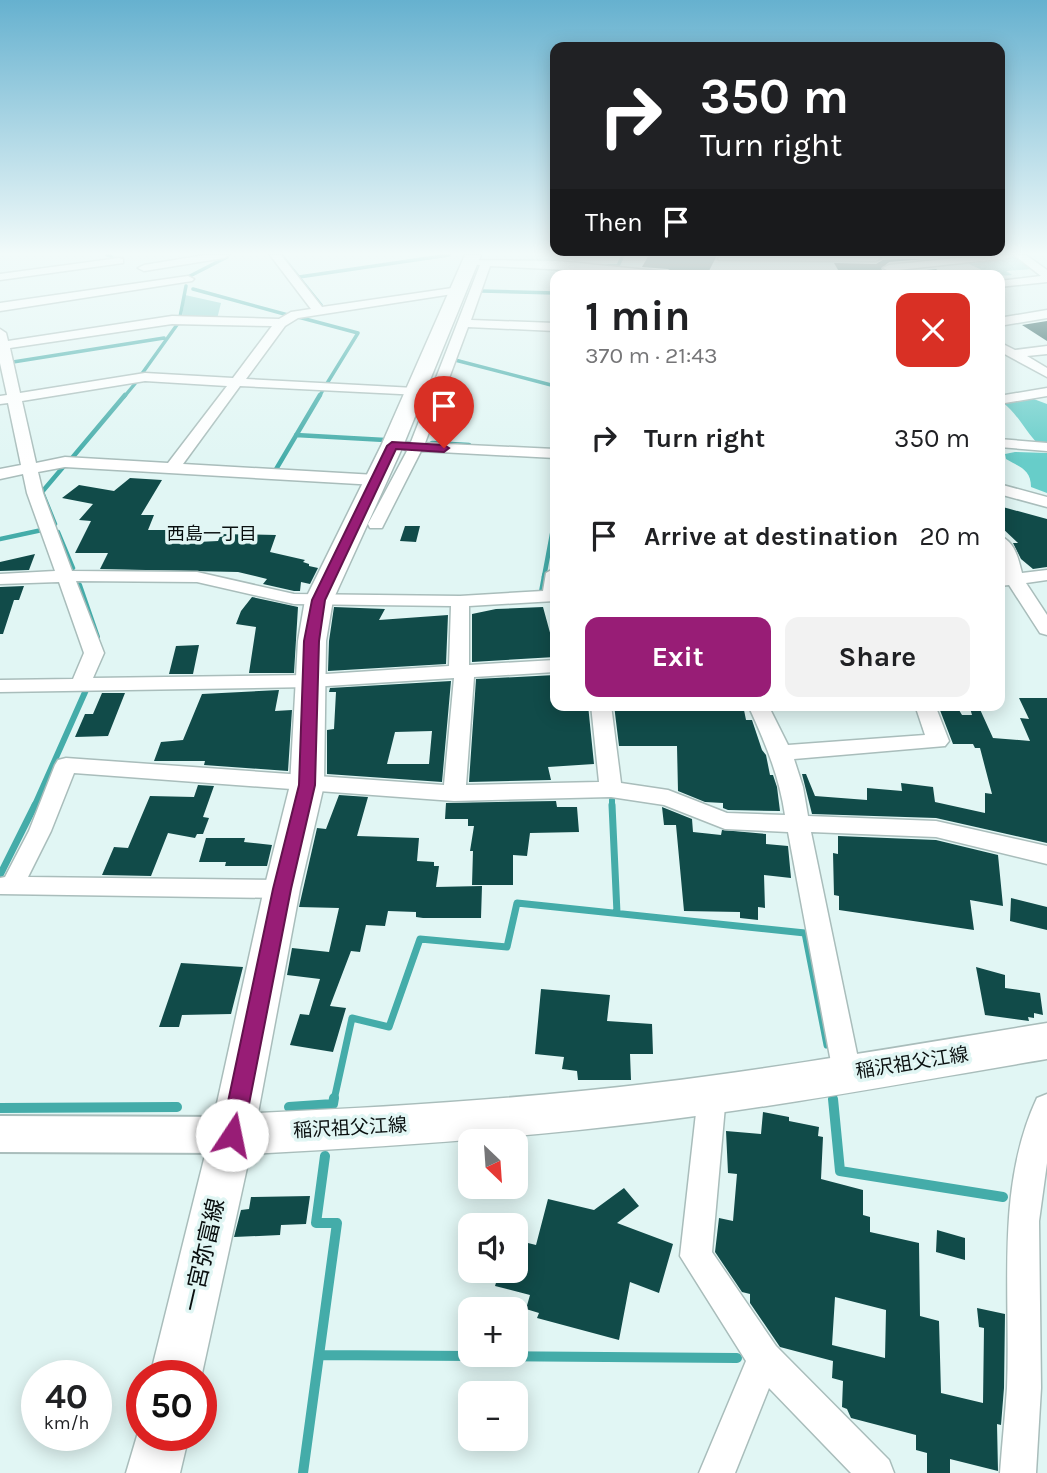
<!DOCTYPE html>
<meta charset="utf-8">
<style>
body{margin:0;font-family:Karla,"Noto Sans JP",sans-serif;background:#f2f2f2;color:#202124;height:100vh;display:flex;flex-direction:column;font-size:26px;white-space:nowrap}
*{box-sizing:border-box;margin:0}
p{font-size:23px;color:#757577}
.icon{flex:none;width:38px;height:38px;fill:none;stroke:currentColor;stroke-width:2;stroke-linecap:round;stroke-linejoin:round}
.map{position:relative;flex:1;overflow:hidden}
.panel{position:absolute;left:550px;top:270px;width:455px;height:441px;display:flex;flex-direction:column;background:#fff;border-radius:14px;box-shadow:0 4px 18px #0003}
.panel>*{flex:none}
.top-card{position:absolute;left:550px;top:42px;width:455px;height:214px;border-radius:14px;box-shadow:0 4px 18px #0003;background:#202124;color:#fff;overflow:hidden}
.needle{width:46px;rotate:155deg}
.buttons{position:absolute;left:458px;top:1129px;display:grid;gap:14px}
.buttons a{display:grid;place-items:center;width:70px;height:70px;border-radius:14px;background:#fff;box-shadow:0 4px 18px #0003;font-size:35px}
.speed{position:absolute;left:21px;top:1360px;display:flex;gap:14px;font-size:35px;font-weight:700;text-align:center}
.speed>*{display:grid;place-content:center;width:91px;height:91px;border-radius:50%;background:#fff;box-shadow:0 4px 18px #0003;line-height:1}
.speed small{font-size:18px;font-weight:400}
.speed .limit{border:10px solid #d22;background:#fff;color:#111}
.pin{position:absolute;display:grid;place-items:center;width:60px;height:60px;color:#fff;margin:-72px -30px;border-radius:50% 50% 50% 0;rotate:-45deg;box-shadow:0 0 7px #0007}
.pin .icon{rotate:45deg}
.me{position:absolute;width:77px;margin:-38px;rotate:11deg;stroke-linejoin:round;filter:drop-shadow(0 0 5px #0008)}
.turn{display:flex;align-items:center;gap:24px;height:147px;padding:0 35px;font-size:32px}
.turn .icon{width:91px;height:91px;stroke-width:2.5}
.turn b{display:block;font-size:49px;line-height:60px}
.then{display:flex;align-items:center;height:66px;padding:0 35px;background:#0003;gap:14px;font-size:26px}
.round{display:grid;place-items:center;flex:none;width:74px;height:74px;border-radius:14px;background:#f2f2f2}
.head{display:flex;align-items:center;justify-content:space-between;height:119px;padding:0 35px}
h1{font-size:42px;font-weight:700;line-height:52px}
.cta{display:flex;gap:14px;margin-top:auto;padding:14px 35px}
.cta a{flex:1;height:80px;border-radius:14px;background:#981d76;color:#fff;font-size:28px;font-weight:700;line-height:80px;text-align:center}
.cta a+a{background:#f2f2f2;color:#202124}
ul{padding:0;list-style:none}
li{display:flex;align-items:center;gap:21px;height:98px;padding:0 35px}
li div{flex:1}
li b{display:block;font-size:26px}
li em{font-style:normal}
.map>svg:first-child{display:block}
.green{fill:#86cfcc}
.forest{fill:#67cdc9}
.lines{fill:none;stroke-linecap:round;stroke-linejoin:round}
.stream-far4{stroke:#44aca9;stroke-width:3.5}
.stream-far3{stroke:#44aca9;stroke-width:4.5}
.stream-far2{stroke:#44aca9;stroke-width:6}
.stream-far1{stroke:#44aca9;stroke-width:7}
.stream{stroke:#44aca9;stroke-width:10}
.building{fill:#114b49;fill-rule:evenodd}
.minor-casing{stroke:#a9bdbb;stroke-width:3}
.tertiary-casing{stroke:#a9bdbb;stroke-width:4}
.secondary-casing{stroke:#a9bdbb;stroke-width:3}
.minor{fill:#fff;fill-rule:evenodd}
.tertiary{fill:#fff;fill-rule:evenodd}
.secondary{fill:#fff;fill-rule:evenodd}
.route{fill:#981d76;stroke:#63134d;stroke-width:2}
.labels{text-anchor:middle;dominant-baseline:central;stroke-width:7;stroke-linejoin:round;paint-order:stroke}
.far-neighbourhood-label{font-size:18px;fill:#090f0f;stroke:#e1f6f4}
.street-label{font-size:19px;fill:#090f0f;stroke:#e1f6f4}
.near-street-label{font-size:23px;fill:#090f0f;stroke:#e1f6f4}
</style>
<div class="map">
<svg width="1047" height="1473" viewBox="0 0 1047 1473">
<rect width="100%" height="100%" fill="#e1f6f4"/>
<path class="green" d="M1011,256L1018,257L1033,269L1006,271L1012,275C994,277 984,271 967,263Z
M185,295L221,303L217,319L182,318Z"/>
<path class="forest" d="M1031,398L1047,404V444L1039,445C1025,431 1018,414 1002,402Z
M1015,452L1047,453V493L1031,487C1031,469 1019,467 1006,459L1005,454Z"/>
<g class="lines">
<path class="stream-far4" d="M107,255L112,257
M281,255L321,305
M608,266H618L623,255
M188,277L227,257
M299,277L449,255
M193,289L288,315
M482,291L555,293
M180,317L186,286
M298,317L358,333L326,385
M455,360L555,386
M13,362L164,338
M141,375L179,322
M124,397L138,380
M319,397L323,390"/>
<path class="stream-far3" d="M296,435L385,440
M432,443L469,445
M72,458L125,395
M275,471L320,395
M55,524L42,492L64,466
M58,532L73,568
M0,539L42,530
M544,577L555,518"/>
<path class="stream-far2" d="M79,585L97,637
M542,591L545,575
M612,800V807
M34,807L86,690"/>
<path class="stream-far1" d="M612,805L617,913
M0,875L35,805
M334,1100L352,1018L389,1027L420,939L507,947L517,903L805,933L827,1045"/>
<path class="stream" d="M833,1099L840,1171L1003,1197
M289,1107L333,1104L334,1098
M0,1108L177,1107
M319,1355L737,1358
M303,1473L337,1223H316L325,1156"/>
</g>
<path class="building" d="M649,255H717L707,275L676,274L668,269L642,267Z
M910,259H923L889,262L881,269L889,274L936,269L944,275H841L834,263L876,264L883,260Z
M1047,321V341L1022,325Z
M130,478L162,480L141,515H154L148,530H183L178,543L218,541L221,534L276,535L270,552L305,560L303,562L309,564V566L318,568L310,584L301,582L300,591H294L263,584L267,579L238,572L100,569L108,553H75L91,521L79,520L93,504L62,498L79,485L114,491Z
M999,506L1047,519V567L1033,569L1021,559L1013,543H1018L999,525Z
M405,526H420L416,542L400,541Z
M35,554L29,570L0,571V562Z
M24,586L19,600H14L3,634H0V587Z
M252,597L298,607L294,673H249L256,627L236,624L241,611Z
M334,607L385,609L379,620L448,615L446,664L328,671L329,641Z
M543,607L552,640L555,639V657L472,662V614L496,609Z
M199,645L193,674H169L176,646Z
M555,675V707L588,705L594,764L548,767L551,780L469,782L476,679Z
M451,681L442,782L327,774V730L334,729L336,692H329L330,688ZM432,731L429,764H387L395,732Z
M279,690L275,711L292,710L288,771L204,765L205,761H154L161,742L183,740L202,694Z
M102,693H125L108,736L75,737L85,714H93Z
M1019,698H1047V843L936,818L812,814L802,774H806L815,796L867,800V788L902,791L901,783L933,787L935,802L985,813V793L992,794L980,748H975L973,744H953L938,705H956L962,715H972L970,708L978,705L993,738L1030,741L1020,718L1029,719Z
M614,705H743L746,720H752L762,750L766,755L770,775H773L777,787L780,811L728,810L723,808V803L705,802L678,791L677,746H619Z
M198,785L214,786L203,817L209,818L203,834H197L195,838L168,833L151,876L102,875L114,847L128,848L150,796L194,797Z
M339,795L368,797L357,836L419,838L417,861L434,862V866H439L436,887L482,886L481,918H423L416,917V912L388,911L385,926L366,925L360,952L351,951L330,1006L346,1008L333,1052L290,1045L300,1014L309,1015L320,979L287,975L292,948L329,952L339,908L299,907L317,828L326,829Z
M556,801L557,807H577L579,832L530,833L527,856L513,855V885H472L473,851H470L474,826H468V819H445L446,803Z
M662,807L692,819L693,832L721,835L722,830L766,834V844L788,846L791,878L764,875L765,908L758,907V920L740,918V912L684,911L676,825H664Z
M838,836L936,840L998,855L1003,906L970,900L974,930L839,910V896L834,895L833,853L838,854Z
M206,838H245L244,842L272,845L267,866H225L226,862H199Z
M1011,898L1047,907V930L1010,921Z
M181,963L243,967L231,1014L182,1015L179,1027H159Z
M976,967L1005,975V988L1040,993L1043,1015L1034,1013V1018L1028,1017L1029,1021L985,1015Z
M541,989L610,995L607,1021L652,1024L653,1054H630L631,1080H578L577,1071L562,1069L564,1057L535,1054Z
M763,1112L789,1117V1121L819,1127L818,1136L823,1137L821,1179L863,1190V1215L870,1217V1232L919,1243L920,1316L939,1321L941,1393L983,1403L984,1328L979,1327L977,1308L1005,1314L1004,1388L1001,1425L997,1424L998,1471L950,1459V1473H927V1453L916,1450V1435L851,1418L847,1409L842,1407L843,1381L832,1378L833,1361L780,1347L750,1303V1294L742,1292L715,1252L719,1218L733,1221L737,1174L728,1173L726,1131L761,1134ZM835,1297L886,1310L885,1358L832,1345Z
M624,1188L639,1206L617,1223L673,1244L659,1293L630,1282L619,1340L537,1318L539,1313L526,1309L530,1295L495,1286L500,1270H516V1240L536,1245L548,1199L594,1210Z
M310,1196L306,1224L281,1225L280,1235L234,1237L241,1210L249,1209L251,1197Z
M937,1230L965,1238V1260L936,1252Z"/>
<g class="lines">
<g class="minor-casing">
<path id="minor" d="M205,255H229L224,258L144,271L138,268L144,265Z
M270,255H281L322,307L459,287L465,290L459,293L298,318L285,326L246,379L415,388L420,389V395L240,386L183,464L376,475L384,480L376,485L65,467L38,472L43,493L72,571L197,572L294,594L460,596L543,591L546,573L555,568V601L469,606V665L555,660V672L474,677L466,785L599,782L591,705H611L621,783L668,790L727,813L785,815C779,775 765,742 748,705H768L788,745L925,735L915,705H935L949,741L945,746L794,759L803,787L808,816L936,821L1047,846V864L936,837L811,832L861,1073L857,1082L847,1085L837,1082L833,1073L788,832L725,829L664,805L611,797L454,801L74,773L51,831L28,877L282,880L291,883L294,889L291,895L282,898L0,894V878L5,877L29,831L55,765L58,760L66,758L444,785L454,678L311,687L0,692V680L73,679L84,653L59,582L0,584V574L55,571L27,493L23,474L0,479V469L21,465L8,403L0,404V396L7,395L0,363V329L6,333L8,341L172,316L279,319L291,312L311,309ZM172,324L272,326L233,378L145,373L20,393L10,348ZM145,381L227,386L168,463L65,457L36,463L22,401ZM76,581L197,582L294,604L451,606L449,666L311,675L93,678L104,653Z
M723,255H876L881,258L876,261L719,260L718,258Z
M985,255H1012L1007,258L889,271L883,268L889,265Z
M1014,255H1026L1047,270V282L999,287V281L1041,276Z
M119,258L123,259V263L0,280V274Z
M468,260L557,261L668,272L673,275L490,266L471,320L555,323V331L468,327L425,443L555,449V458L421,451L384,524L382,528H370L368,524L407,451L398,446L400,443L411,442L480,265L468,264Z
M188,276L194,279L192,281L0,311V303Z
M1047,310V318L999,326V318Z
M999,342L1015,350L1047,346V354L1027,356L1047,368V377L999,351Z
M1047,388V396L999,404V396Z
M999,439L1047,443V451L999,447Z
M999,484L1047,497V507L999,494Z
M999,536C1015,541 1018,558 1022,573L1047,570V580L1026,583L1047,615V635L1040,633L1009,585L999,586V576L1004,575L999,553Z
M712,1082L722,1086L726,1095L712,1252L776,1346L889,1460L894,1473H851L769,1388L735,1473H699L746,1361L680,1256L698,1095L702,1086Z
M1047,1094V1163L1039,1221L1041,1388L1036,1473H1000C1002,1445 1005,1416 1007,1388C1011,1292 995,1188 1037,1098Z"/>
</g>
<g class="tertiary-casing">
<path id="tertiary" d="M0,1116L232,1117L246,1122L252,1135L246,1148L232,1153L0,1152Z"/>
</g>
<g class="secondary-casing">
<path id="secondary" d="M465,255H481L403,446L333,600L326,641L324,785L300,889L258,1113C390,1107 523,1099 654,1083C786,1067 916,1044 1047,1023V1059C915,1081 783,1106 650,1122C517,1138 384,1147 250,1154L201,1378L150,1376L210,1135L264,889L290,785L298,641L305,600L381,446Z
M142,1419V1435H189L180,1473H126Z"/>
</g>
<use href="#minor" class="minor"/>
<use href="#tertiary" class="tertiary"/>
<use href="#secondary" class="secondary"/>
</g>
<linearGradient id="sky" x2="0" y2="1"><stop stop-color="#66b1cf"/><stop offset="0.55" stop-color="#f2fbfa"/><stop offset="1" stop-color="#f2fbfa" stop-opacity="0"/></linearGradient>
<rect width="1047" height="461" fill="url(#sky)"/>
<path class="route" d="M392,442L444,445L449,448L444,452L396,449L325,600L319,641L315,785L291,889L243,1135L240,1142L232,1145L224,1142L221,1135L273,889L299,785L304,641L312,600L387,446Z"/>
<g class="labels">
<g class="far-neighbourhood-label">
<text x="212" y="534">西島一丁目</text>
</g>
<g class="street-label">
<text transform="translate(912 1063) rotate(-9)">稲沢祖父江線</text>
<text transform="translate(350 1128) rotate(-3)">稲沢祖父江線</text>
</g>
<g class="near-street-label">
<text transform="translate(204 1255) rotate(-77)">一宮弥富線</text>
</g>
</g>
</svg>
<div class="buttons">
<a><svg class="needle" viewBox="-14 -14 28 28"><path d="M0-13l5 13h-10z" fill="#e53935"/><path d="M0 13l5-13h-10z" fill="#757577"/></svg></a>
<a><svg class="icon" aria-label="sound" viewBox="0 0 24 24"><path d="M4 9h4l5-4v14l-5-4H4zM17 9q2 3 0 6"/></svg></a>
<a>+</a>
<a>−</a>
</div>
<div class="speed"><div>40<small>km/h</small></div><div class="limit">50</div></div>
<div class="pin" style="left:444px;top:448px;background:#d93025"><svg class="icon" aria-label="arrive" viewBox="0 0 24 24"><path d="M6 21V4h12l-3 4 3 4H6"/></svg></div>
<svg class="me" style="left:232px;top:1135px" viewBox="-20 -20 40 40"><circle r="19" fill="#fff"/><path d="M0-13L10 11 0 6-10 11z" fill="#981d76"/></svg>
<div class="top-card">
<div class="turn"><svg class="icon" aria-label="right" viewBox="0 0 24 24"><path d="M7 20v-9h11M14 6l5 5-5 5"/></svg><div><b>350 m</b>Turn right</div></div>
<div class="then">Then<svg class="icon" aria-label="arrive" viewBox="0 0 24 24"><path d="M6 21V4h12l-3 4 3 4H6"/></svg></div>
</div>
<section class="panel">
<div class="head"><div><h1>1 min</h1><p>370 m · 21:43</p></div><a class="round" style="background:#d93025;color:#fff"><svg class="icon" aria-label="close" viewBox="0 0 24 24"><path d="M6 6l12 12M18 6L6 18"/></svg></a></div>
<ul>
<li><svg class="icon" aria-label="right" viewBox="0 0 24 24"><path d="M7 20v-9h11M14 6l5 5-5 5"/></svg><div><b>Turn right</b></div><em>350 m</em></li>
<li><svg class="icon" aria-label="arrive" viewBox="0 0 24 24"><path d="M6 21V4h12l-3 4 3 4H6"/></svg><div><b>Arrive at destination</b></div><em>20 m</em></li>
</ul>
<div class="cta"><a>Exit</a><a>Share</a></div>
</section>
</div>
